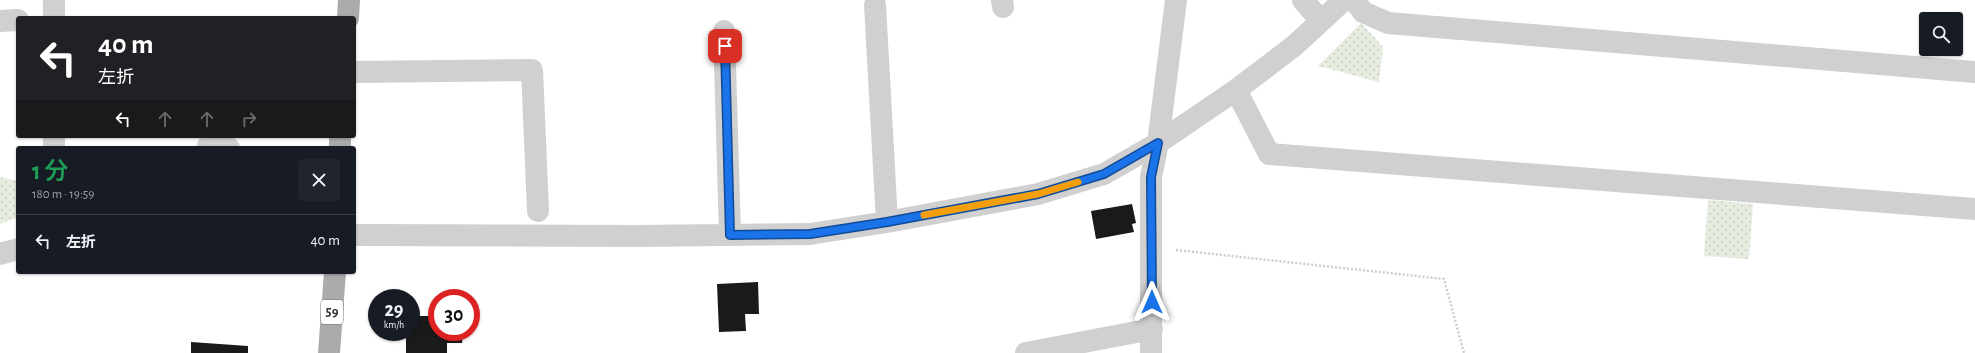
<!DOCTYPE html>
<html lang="ja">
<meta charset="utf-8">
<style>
body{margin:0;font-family:"Alegreya Sans","Noto Sans JP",sans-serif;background:#20242c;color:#f1f3f6;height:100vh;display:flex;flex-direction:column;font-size:15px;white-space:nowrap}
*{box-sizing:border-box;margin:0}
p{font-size:13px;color:#9ea1a6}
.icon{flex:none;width:22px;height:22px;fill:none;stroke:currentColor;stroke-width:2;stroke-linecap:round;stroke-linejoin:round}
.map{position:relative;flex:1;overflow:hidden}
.details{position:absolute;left:16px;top:146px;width:340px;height:128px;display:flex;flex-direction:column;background:#171b24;border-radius:4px;box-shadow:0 1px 3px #0004}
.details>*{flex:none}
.hud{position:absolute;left:16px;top:16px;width:340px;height:122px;border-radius:4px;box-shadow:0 1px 3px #0004;background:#202124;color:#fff;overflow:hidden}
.tools{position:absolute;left:1919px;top:12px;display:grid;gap:8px}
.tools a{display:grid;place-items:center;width:44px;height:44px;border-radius:4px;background:#171b24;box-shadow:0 1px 3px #0004;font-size:20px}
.speed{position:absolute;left:368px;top:289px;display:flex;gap:8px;font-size:20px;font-weight:700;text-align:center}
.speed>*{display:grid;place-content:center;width:52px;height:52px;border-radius:50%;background:#171b24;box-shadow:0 1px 3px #0004;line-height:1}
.speed small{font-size:10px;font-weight:400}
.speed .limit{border:6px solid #d22;background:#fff;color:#111}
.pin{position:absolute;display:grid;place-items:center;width:34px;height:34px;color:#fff;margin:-17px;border-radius:8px;box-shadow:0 2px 6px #0006}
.me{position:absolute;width:44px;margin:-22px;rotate:0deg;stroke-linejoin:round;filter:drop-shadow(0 0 3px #0008)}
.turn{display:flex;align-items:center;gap:14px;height:84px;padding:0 16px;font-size:18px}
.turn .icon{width:52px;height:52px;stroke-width:2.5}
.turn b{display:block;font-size:28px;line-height:34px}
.lanes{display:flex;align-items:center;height:38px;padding:0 16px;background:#0003;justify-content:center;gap:20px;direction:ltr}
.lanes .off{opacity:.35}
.round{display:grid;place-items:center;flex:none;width:42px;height:42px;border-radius:4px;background:#20242c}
.overview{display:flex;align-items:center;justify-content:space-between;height:68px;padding:0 16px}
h1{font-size:24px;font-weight:600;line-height:30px;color:#1e9e55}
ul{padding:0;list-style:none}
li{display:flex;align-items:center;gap:12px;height:52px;padding:0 16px;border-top:1px solid #363941}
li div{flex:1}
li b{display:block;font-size:15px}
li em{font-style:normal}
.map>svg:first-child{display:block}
.grass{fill:url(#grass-dots)}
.building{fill:#1a1a1a}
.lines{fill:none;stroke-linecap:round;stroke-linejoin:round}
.path{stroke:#cdcdcd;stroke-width:2.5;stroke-dasharray:2 2;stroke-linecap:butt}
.minor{stroke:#d0d0d0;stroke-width:22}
.major{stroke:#ababab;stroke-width:22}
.route-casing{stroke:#114b97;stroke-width:10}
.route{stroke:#1a73e8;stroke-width:7}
.slow{stroke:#f59e0b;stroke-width:7}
.labels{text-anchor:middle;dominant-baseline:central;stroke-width:4;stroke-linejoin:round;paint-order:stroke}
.shield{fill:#fff;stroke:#707070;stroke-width:1}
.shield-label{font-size:14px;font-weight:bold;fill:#333}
</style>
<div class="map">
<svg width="1975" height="353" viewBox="0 0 1975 353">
<defs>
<pattern id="grass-dots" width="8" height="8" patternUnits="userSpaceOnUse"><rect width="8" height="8" fill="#e6ecdf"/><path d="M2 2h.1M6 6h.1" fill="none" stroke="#c6cbc0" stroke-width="1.8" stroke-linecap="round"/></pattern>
</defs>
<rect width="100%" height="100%" fill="#fff"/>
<path class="grass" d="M1361,23L1383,47L1379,82L1318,66Z
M0,177L18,181V217L0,224Z
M1708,200L1753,204L1749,259L1704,256Z"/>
<path class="building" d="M1132,204L1136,223L1132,224L1134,232L1096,239L1091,211Z
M758,282L759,314H745L746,331L719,332L717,284Z
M411,316H437V332H463L462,343H447V353H406V332H411Z
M191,342L248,346V353H191Z"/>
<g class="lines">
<path class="path" d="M1176,250L1444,279L1464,353"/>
<path class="minor" d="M1002,0L1003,7
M1303,0L1321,21
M1354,0L1363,12L1388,23L1975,72
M875,5L887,222
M54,18V0
M0,21L18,20
M724,31L730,235
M354,72L532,70L538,211
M1236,90L1269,154L1975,209
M54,136V147
M208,146L229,148
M354,235L637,236L810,234L887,222L1038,194L1104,174L1158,143L1236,90L1294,46L1344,0
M0,254L18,249
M1026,353L1152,329
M1151,353V177L1158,143L1176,0"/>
<path class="major" d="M348,18L349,0
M340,148V136
M329,353L335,272"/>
</g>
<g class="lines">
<g class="route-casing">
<path id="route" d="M725,46L730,235L810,234L887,222L1038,194L1104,174L1158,143L1151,177L1152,302"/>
</g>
<use href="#route" class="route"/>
<path class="slow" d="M924,215L1038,194L1078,182"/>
</g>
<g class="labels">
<rect class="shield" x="321" y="300" width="22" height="24" rx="3"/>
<g class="shield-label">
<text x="332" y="312">59</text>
</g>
</g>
</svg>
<div class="tools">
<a><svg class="icon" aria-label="search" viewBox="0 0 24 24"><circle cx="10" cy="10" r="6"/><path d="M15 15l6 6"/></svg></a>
</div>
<div class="speed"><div>29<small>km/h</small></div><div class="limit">30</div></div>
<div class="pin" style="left:725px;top:46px;background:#d93025"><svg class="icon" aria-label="arrive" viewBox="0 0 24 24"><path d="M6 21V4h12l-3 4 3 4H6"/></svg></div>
<svg class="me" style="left:1152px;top:302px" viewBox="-20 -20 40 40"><path d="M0-17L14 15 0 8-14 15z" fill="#1a73e8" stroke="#fff" stroke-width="4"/></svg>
<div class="hud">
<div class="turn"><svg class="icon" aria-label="left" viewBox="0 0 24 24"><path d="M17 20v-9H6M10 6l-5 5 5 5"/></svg><div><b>40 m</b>左折</div></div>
<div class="lanes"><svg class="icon" aria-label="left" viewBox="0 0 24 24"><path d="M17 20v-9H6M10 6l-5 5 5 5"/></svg><svg class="icon off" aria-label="ahead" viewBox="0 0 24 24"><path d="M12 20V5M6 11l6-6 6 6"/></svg><svg class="icon off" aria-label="ahead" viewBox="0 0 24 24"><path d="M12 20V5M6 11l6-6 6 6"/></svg><svg class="icon off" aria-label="right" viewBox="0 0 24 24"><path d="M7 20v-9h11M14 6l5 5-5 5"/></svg></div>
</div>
<section class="details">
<div class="overview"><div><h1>1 分</h1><p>180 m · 19:59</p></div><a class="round"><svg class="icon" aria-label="close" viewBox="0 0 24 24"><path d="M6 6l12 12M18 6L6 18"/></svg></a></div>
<ul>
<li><svg class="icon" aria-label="left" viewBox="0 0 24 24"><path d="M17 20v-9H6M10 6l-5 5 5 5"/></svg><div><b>左折</b></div><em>40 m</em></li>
</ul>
</section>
</div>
